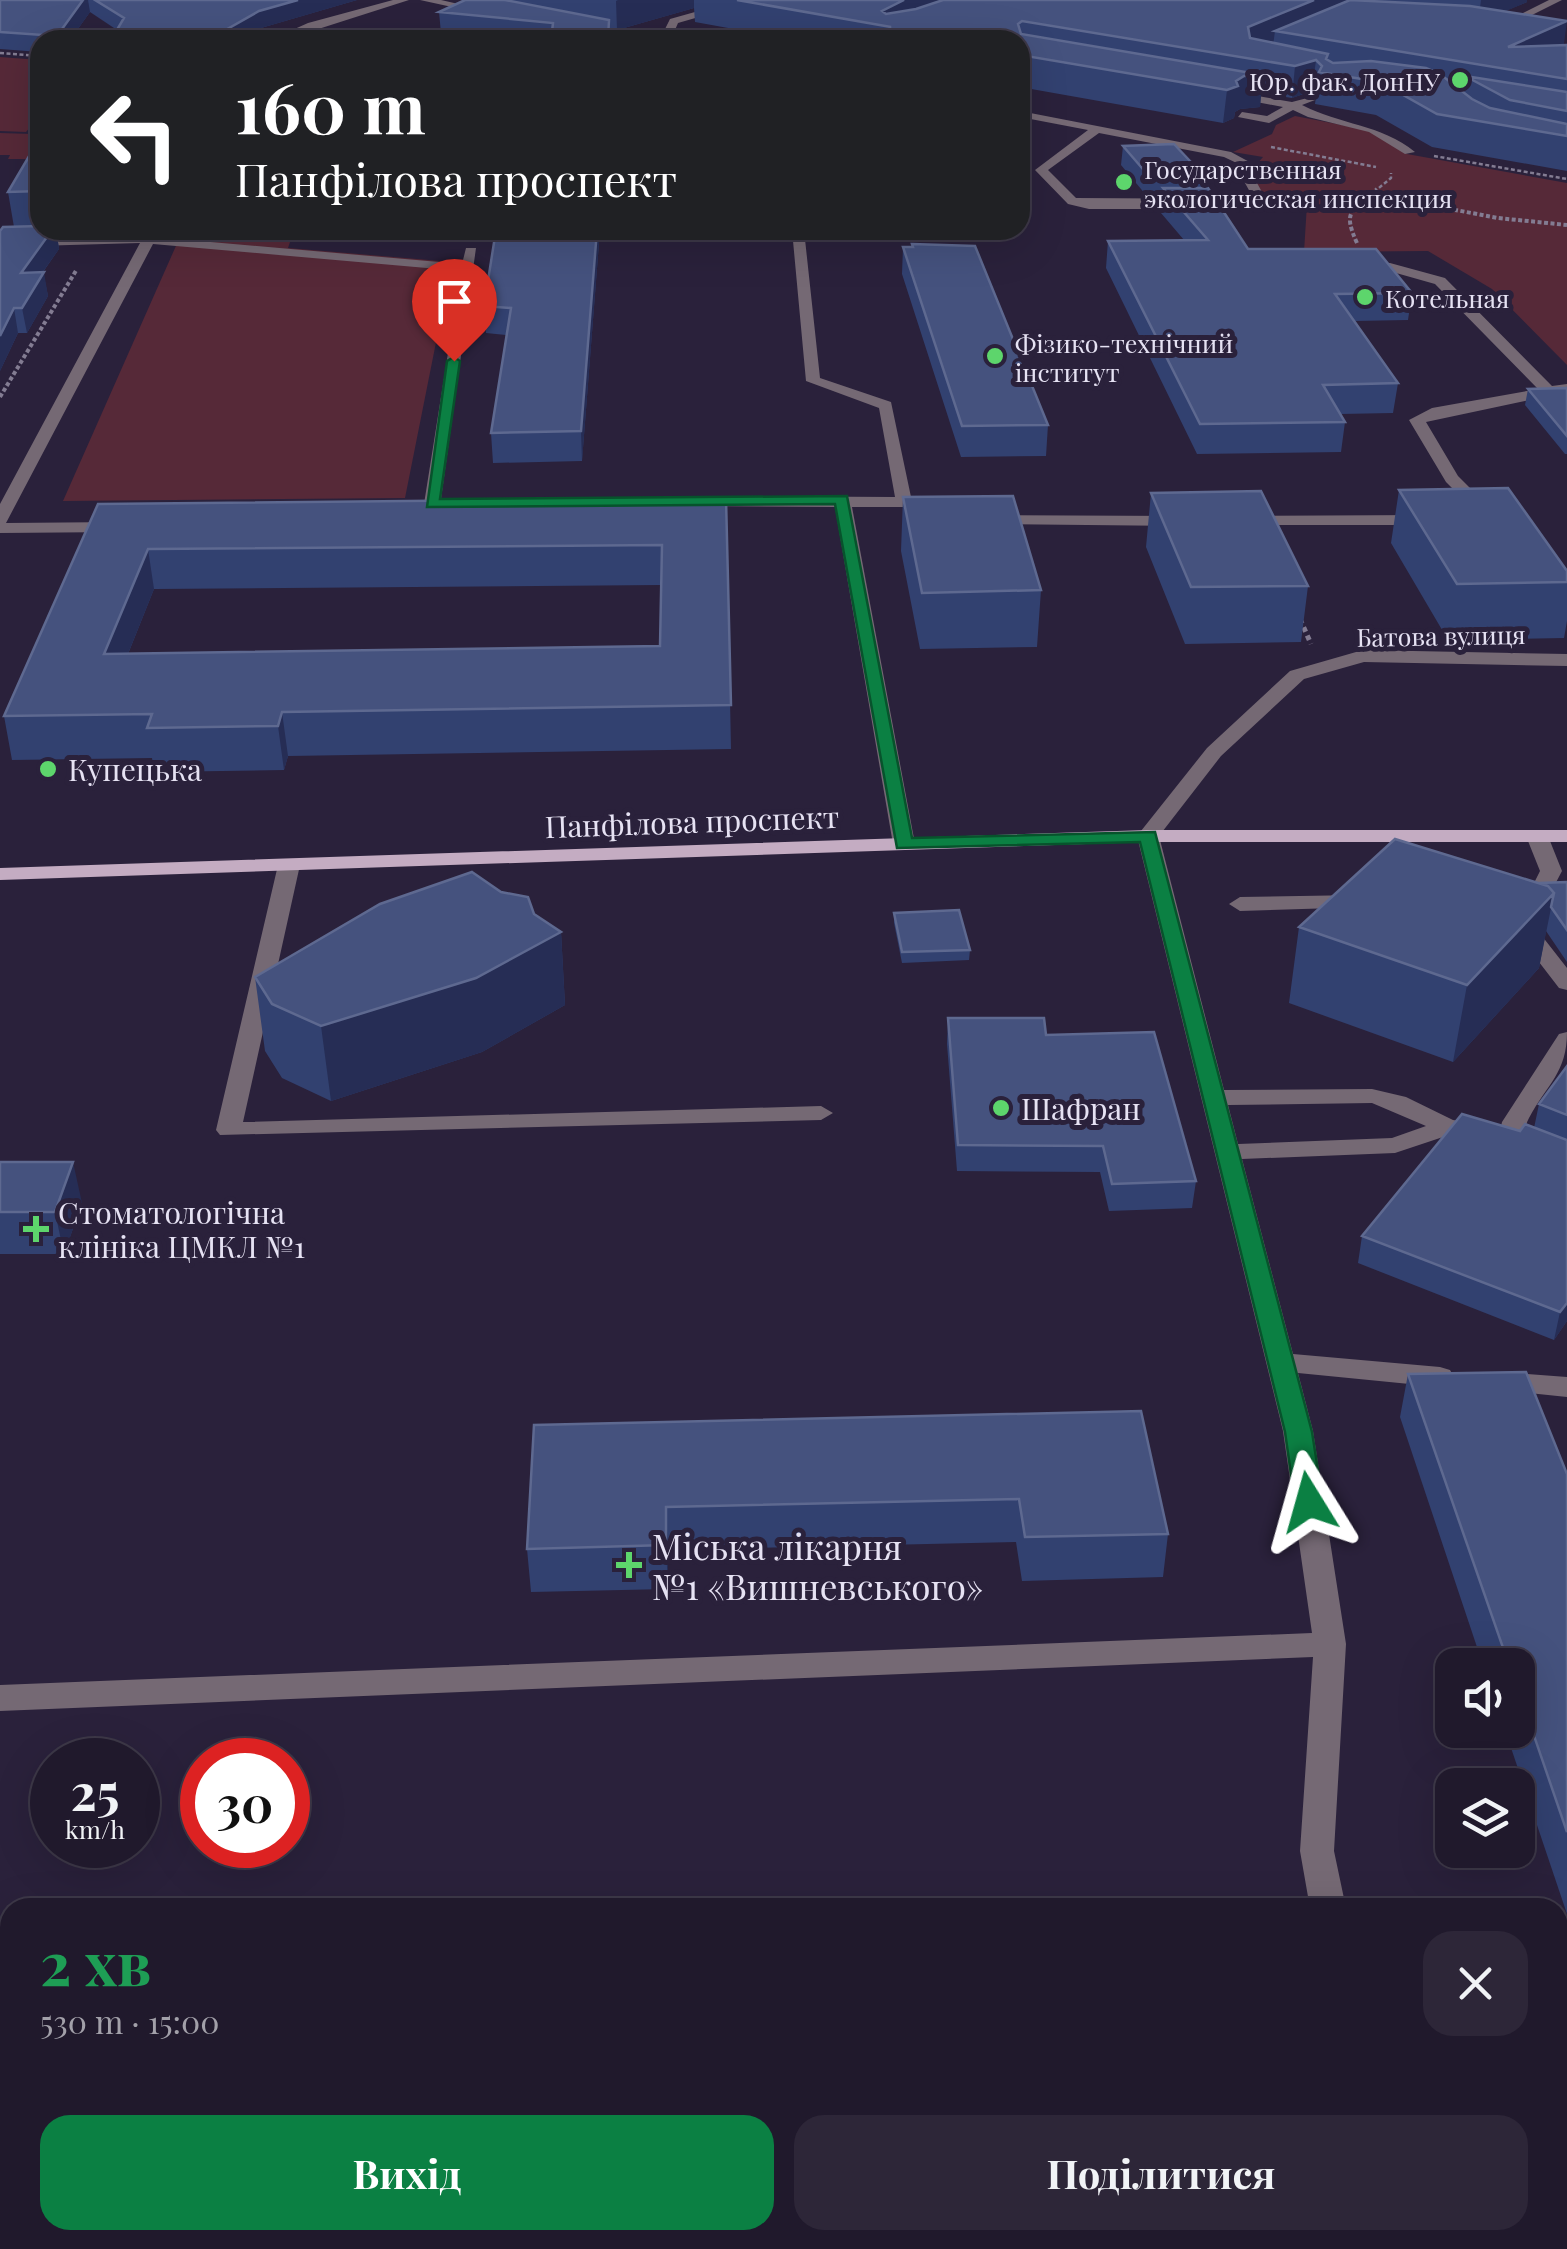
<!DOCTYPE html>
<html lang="uk">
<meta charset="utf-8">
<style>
body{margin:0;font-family:"Playfair Display",serif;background:#2d2638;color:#f1f3f6;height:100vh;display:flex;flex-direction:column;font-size:38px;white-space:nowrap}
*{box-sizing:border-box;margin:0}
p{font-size:32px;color:#a2a0a9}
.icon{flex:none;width:55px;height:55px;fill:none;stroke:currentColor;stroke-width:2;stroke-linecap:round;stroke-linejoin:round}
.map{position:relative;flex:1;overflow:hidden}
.side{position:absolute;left:0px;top:1898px;width:1568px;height:352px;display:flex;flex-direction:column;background:#20192c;border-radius:30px 30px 0 0;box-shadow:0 10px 40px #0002,0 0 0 2px #3d3848}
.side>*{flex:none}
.guide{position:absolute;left:30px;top:30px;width:1000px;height:210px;border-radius:30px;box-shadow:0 10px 40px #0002,0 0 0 2px #3d3848;background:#202124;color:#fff;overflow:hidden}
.buttons{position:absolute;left:1435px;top:1648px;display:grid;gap:20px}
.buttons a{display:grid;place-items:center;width:100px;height:100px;border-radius:20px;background:#20192c;box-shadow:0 10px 40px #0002,0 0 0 2px #3d3848;font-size:50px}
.speed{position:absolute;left:30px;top:1738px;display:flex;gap:20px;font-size:50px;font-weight:700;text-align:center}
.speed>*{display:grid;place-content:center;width:130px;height:130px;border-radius:50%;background:#20192c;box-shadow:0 10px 40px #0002,0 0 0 2px #3d3848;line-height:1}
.speed small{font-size:25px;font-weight:400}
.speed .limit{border:15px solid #d22;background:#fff;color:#111}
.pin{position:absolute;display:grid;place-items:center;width:85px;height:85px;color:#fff;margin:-102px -42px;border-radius:50% 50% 50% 0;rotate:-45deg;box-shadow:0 0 10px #0007}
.pin .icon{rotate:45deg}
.me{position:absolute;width:110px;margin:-55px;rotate:352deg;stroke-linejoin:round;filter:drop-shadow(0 0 8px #0008)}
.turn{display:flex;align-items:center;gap:35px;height:210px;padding:0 40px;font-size:45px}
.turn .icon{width:130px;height:130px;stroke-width:2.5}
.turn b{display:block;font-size:70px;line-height:85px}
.round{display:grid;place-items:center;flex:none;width:105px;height:105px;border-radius:30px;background:#2d2638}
.summary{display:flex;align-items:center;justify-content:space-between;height:170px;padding:0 40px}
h1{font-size:60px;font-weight:700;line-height:75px;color:#1e9e55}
.button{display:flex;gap:20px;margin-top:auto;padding:20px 40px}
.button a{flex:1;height:115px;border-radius:30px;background:#0b8043;color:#fff;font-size:40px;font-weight:700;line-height:115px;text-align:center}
.button a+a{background:#2d2638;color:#f1f3f6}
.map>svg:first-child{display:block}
.green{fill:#562938}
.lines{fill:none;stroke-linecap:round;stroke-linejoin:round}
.path-far2{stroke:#837c92;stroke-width:2.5;stroke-dasharray:4 2.5;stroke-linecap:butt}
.path-far1{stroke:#837c92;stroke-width:4;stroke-dasharray:4 2.5;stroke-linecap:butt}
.path{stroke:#837c92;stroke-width:5;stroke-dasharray:5 4;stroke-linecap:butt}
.minor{fill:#756974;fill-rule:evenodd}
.major{fill:#c4acc2;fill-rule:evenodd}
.wall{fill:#324170;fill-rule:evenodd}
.shaded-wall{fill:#262d55}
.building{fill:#45527e;stroke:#5e6990;stroke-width:2.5;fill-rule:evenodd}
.route{fill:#0b8043;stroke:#07532c;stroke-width:2.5}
.poi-dot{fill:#5dd56c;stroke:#2a213b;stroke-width:4}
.labels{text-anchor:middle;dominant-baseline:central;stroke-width:10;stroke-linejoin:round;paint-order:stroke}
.far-poi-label{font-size:25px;fill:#e6e2f3;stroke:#2a213b;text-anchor:start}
.far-street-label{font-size:25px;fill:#e6e2f3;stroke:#2a213b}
.poi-label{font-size:30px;fill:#e6e2f3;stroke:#2a213b;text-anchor:start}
.street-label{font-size:30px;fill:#e6e2f3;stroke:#2a213b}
.near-poi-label{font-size:35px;fill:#e6e2f3;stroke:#2a213b;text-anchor:start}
</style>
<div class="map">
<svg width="1567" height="2249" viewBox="0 0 1567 2249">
<rect width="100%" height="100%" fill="#2a213b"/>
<path class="green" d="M0,57L40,60V115L26,132L0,131Z
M1295,116L1368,130L1407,154L1567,183V365L1492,289L1428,251L1304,252L1307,204L1267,205C1252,183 1243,179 1263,157L1233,152L1272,134L1276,125Z
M40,124V159H8L10,155H0V133L32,134Z
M183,230H294L288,248L452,262L405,498L63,501Z"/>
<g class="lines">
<path class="path-far2" d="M0,53L40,56
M1271,147L1376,167
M1434,156L1567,179
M1374,192L1391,178V173"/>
<path class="path-far1" d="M1371,194L1498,218L1567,225
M1357,243C1342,210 1352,211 1377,189
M0,397L77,269"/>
<path class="path" d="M1300,619L1311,644"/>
<path class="minor" d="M393,0H409L284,40H270L308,23Z
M420,0H441L489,11L484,14Z
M1549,0H1562L1502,30L1493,28Z
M727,3L730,8L678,23L675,30L737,40H707L653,31L665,29L670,19Z
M577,25L642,37L647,40L573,30Z
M1229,91L1292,102L1315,96V100L1302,105C1340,125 1381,124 1415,152L1405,154L1369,132L1308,117L1293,110L1269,123L1238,117L1242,112L1267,116L1283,107L1225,96Z
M1020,111L1231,152L1255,165L1252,174L1262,192L1261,201L1239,209H1089L1068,204L1035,170L1088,130L1020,117ZM1099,133L1224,157L1243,166L1240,174L1250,192L1249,199L1076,198L1048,170Z
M148,230H160L158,235L165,238L462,264L466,248H476L441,499H467V507L432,509L424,504L461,271L153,244L6,523L120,522L128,527L120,532L0,533V504L140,243L0,247V239L145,236Z
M217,230H266L260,234L210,237V231Z
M792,230H804L820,378L891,402L911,497H936L944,502L936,507H852L915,844L904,850L893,844L835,507L696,506L688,501L696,496L895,497L879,408L806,381Z
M1361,263H1390L1445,278L1552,386L1567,384V392L1426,422L1458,476L1484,502L1476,520L1462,516L1467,503L1446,482L1409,420L1432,408L1538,389L1435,284L1389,271L1356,270V264Z
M988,515L1182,516L1190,521L1182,526L982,524L980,520Z
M1242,516L1427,515L1435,520L1427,525H1236L1234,521Z
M1363,650L1567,654V666L1364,662L1304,679L1221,756L1159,836L1224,1090L1372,1089L1406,1097L1453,1120L1491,1126L1495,1131L1482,1139L1449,1135L1395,1153L1242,1159L1293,1354L1440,1367L1450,1370L1454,1377L1450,1384L1440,1387L1298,1373L1313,1431L1346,1644L1334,1851L1346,1908H1310L1300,1851L1313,1657L0,1711V1685L1312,1633L1283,1431L1137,836L1207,748L1290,671ZM1372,1103L1426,1126L1392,1138L1238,1144L1228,1105Z
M1537,830L1548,836L1562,871L1552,890L1525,902L1524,913L1567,968V990L1559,988L1502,914L1506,894L1535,881L1540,871L1526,836Z
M289,859L300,865L243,1122L821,1106L833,1113L821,1120L220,1135L216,1130L278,865Z
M1359,895L1370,902L1367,907L1240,911L1229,904L1240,897Z
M1567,1032C1567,1073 1547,1084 1529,1118C1525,1125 1525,1133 1521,1140H1503L1499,1135L1502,1122L1559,1034Z
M1500,1372L1567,1377V1397L1490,1389L1486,1382L1490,1375Z
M1558,1933L1567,1934V1964L1558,1963Z
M1567,2084V2118L1558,2120V2086Z
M1365,2240H1405L1407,2249H1367Z"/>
<path class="major" d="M1148,830H1567V842H1148L0,880V868Z"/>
</g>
<path class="wall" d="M0,0H357L261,28L242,40H111L117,30L90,12L70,40H40V52L0,49Z
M465,0H1527V2L1505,11L1564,45H1567V171L1432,147L1376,115L1315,104L1316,96L1312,91L1292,98L1261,93L1260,107L1240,109L1235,112L1234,118L1223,123L1020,87V40H794L695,22L694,8L617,30L609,29L610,40H512L441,33L439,12Z
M40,146V230H73L70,234H57L59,249L43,272L48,296L27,333H18L0,371L14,227L8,192Z
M1123,146L1203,175L1202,188L1248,249L1412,293L1408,320L1354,321L1398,383L1393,413L1340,414L1345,422L1341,452L1197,454L1106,268L1108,241L1184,240L1161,213L1163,195H1146L1121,165Z
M600,230L582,461L493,463L491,433L506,335L486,333L484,306Z
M903,247L1048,425L1046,456L961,457L902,274Z
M1567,388V454H1565L1525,405L1528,389Z
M1399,490L1567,571V621L1564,638L1448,640L1391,543Z
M1151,493L1308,586L1301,642L1185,644L1146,547Z
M903,497L1041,590L1037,647L920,649L901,551Z
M726,498L731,749L288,756L284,770L154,772L152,758L12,760L4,716L98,504ZM661,585L660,646L128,654L154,589Z
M1567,882V962L1546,931L1539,968L1453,1062L1289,1003L1299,927L1538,883Z
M894,913L970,950L969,960L902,963L894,923Z
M534,914L561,932L565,1005L482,1052L331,1101L282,1078L265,1051L255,977Z
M948,1018L1046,1035L1196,1181L1192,1208L1109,1211L1100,1172L957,1171L947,1044Z
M1567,1066V1321L1554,1340L1358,1263L1362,1236L1520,1131L1534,1128L1539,1104Z
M0,1162L82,1203L64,1254H0Z
M1408,1374L1567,1474V1914L1505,1730H1518V1665H1483L1400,1417Z
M1141,1411L1168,1534L1163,1577L1022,1581L1016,1542L668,1550V1589L531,1592L527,1549L534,1425Z"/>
<path class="shaded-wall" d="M83,0H88L90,12L70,40H58L57,36Z
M298,0H357L261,28L242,40H223L222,32L259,11Z
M618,0H694V8L617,30L616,1Z
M904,0H999L895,34L882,11Z
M1314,0H1370L1275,31L1273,46L1245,57L1248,27Z
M1481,0H1527V2L1478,23Z
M1567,21L1563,51L1508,47Z
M214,32L215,40H204Z
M1316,60L1312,91L1292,98L1295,66Z
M1263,75L1260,107L1240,109L1235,112L1234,118L1223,123L1227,90L1244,76Z
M52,230H56L59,249L25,297L21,273Z
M597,230H600L582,461L581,431Z
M44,272L48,296L27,333L22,308Z
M14,308L18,333L0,371V336Z
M148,549L154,589L111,696L104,654Z
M282,712L288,756L284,770L278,726Z
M1554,893L1539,968L1453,1062L1467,985Z
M561,932L565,1005L482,1052L331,1101L321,1026Z
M73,1162L82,1203L64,1254L55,1212Z
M1567,1303V1321L1554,1340L1560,1312Z
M666,1507L668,1550V1589L666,1545Z"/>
<path class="building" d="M0,0H83L57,36L0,32Z
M95,0H298L259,11L222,32H214L204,40H111L124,18Z
M465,0H505L609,20L608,40H551L553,23L439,12Z
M737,0H904L882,11L886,14L916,9L943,0H1314L1248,27L1250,38L1328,54L1326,59L1333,63L1371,61L1426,68L1440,74L1472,99L1490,108L1567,124V136L1437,114L1380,82L1319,72L1322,66L1316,60L1295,66L1022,21L1018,24L1021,34L1263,75L1244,76L1236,81L1238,86L1227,90L1020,55V40H931L878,31L891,27Z
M1350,0L1470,6L1567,21L1508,47L1567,45V79L1275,31Z
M1465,76L1567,92V111L1510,100Z
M1174,144L1203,175H1148L1123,146Z
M35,146H40V191L8,192Z
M1163,188H1208L1248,249H1376L1412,293L1335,294L1398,383L1323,385L1345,422L1200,424L1108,241L1208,240Z
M40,226V230H52L21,273L44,272L22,308H14L0,336V231L3,227Z
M496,230H597L581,431L491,433L511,308L484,306Z
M912,244L975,246L1048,425L962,426L903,247H913Z
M1567,388V436L1528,389Z
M1508,488L1567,571V582L1457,584L1399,490Z
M1261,491L1308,586L1191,587L1151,493Z
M1013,496L1041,590L922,593L903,497Z
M726,498L731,705L282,712L278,726L147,728L152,714L4,716L98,504ZM662,545L660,646L104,654L148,549Z
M1395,839L1548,886L1554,893L1467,985L1299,927Z
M472,872L501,892L528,897L534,914L561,932L476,978L321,1026L272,1004L255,977L380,904Z
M1567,882V930L1551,907L1554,893L1548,886L1539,883Z
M959,910L970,950L902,952L894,913Z
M948,1018H1044L1046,1035L1154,1032L1196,1181L1112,1184L1103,1146L958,1145Z
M1567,1066V1115L1539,1104Z
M1462,1114L1520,1131L1525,1124L1567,1140V1303L1560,1312L1362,1236Z
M0,1162H73L55,1212H0Z
M1526,1372L1567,1474V1832L1518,1689V1665H1509L1408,1374Z
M1141,1411L1168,1534L1025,1537L1019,1499L666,1507V1545L527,1549L534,1425Z"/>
<path class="route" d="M454,357L460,361L440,499L847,496L912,838L1155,832L1312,1432L1323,1502L1319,1509H1299L1295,1502L1285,1432L1140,842L897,848L835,504L427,507L447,361Z"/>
<g class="poi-dot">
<circle cx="1460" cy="80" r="10"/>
<circle cx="1124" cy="182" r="10"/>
<circle cx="1365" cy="297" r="10"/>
<circle cx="995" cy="356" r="10"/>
<circle cx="48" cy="769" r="10"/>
<circle cx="1001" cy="1108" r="10"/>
<path d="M31 1214h10v10h10v10h-10v10h-10v-10h-10v-10h10z"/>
<path d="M624 1550h10v10h10v10h-10v10h-10v-10h-10v-10h10z"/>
</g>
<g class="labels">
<g class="far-poi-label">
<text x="1440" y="80" text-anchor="end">Юр. фак. ДонНУ</text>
<text x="1144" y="168">Государственная<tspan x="1144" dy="29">экологическая инспекция</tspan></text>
<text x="1385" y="297">Котельная</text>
<text x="1015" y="342">Фізико-технічний<tspan x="1015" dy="29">інститут</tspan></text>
</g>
<g class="far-street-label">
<text transform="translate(1441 635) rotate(-1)">Батова вулиця</text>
</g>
<g class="poi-label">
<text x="68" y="769">Купецька</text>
<text x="1021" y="1108">Шафран</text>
<text x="58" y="1212">Стоматологічна<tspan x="58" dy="34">клініка ЦМКЛ №1</tspan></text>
</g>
<g class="street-label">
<text transform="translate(692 821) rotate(-2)">Панфілова проспект</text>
</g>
<g class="near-poi-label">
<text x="652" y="1545">Міська лікарня<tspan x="652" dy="40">№1 «Вишневського»</tspan></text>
</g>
</g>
</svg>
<div class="buttons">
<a><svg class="icon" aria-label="sound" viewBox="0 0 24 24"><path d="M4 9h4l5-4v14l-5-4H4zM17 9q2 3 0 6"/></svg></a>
<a><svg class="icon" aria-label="layers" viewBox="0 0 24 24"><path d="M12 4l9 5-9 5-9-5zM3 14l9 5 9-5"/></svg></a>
</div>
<div class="speed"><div>25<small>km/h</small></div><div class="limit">30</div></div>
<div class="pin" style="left:454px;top:361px;background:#d93025"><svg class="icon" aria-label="arrive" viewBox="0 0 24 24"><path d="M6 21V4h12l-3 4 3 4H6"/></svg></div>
<svg class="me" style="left:1309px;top:1502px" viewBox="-20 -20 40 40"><path d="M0-17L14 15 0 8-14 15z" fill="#0b8043" stroke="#fff" stroke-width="4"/></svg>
<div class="guide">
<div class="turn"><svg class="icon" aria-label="left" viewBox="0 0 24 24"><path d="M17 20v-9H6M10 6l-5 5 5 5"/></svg><div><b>160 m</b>Панфілова проспект</div></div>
</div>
<section class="side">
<div class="summary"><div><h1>2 хв</h1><p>530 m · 15:00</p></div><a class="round"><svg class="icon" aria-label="close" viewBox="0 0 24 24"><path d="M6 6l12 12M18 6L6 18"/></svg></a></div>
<div class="button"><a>Вихід</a><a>Поділитися</a></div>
</section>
</div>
